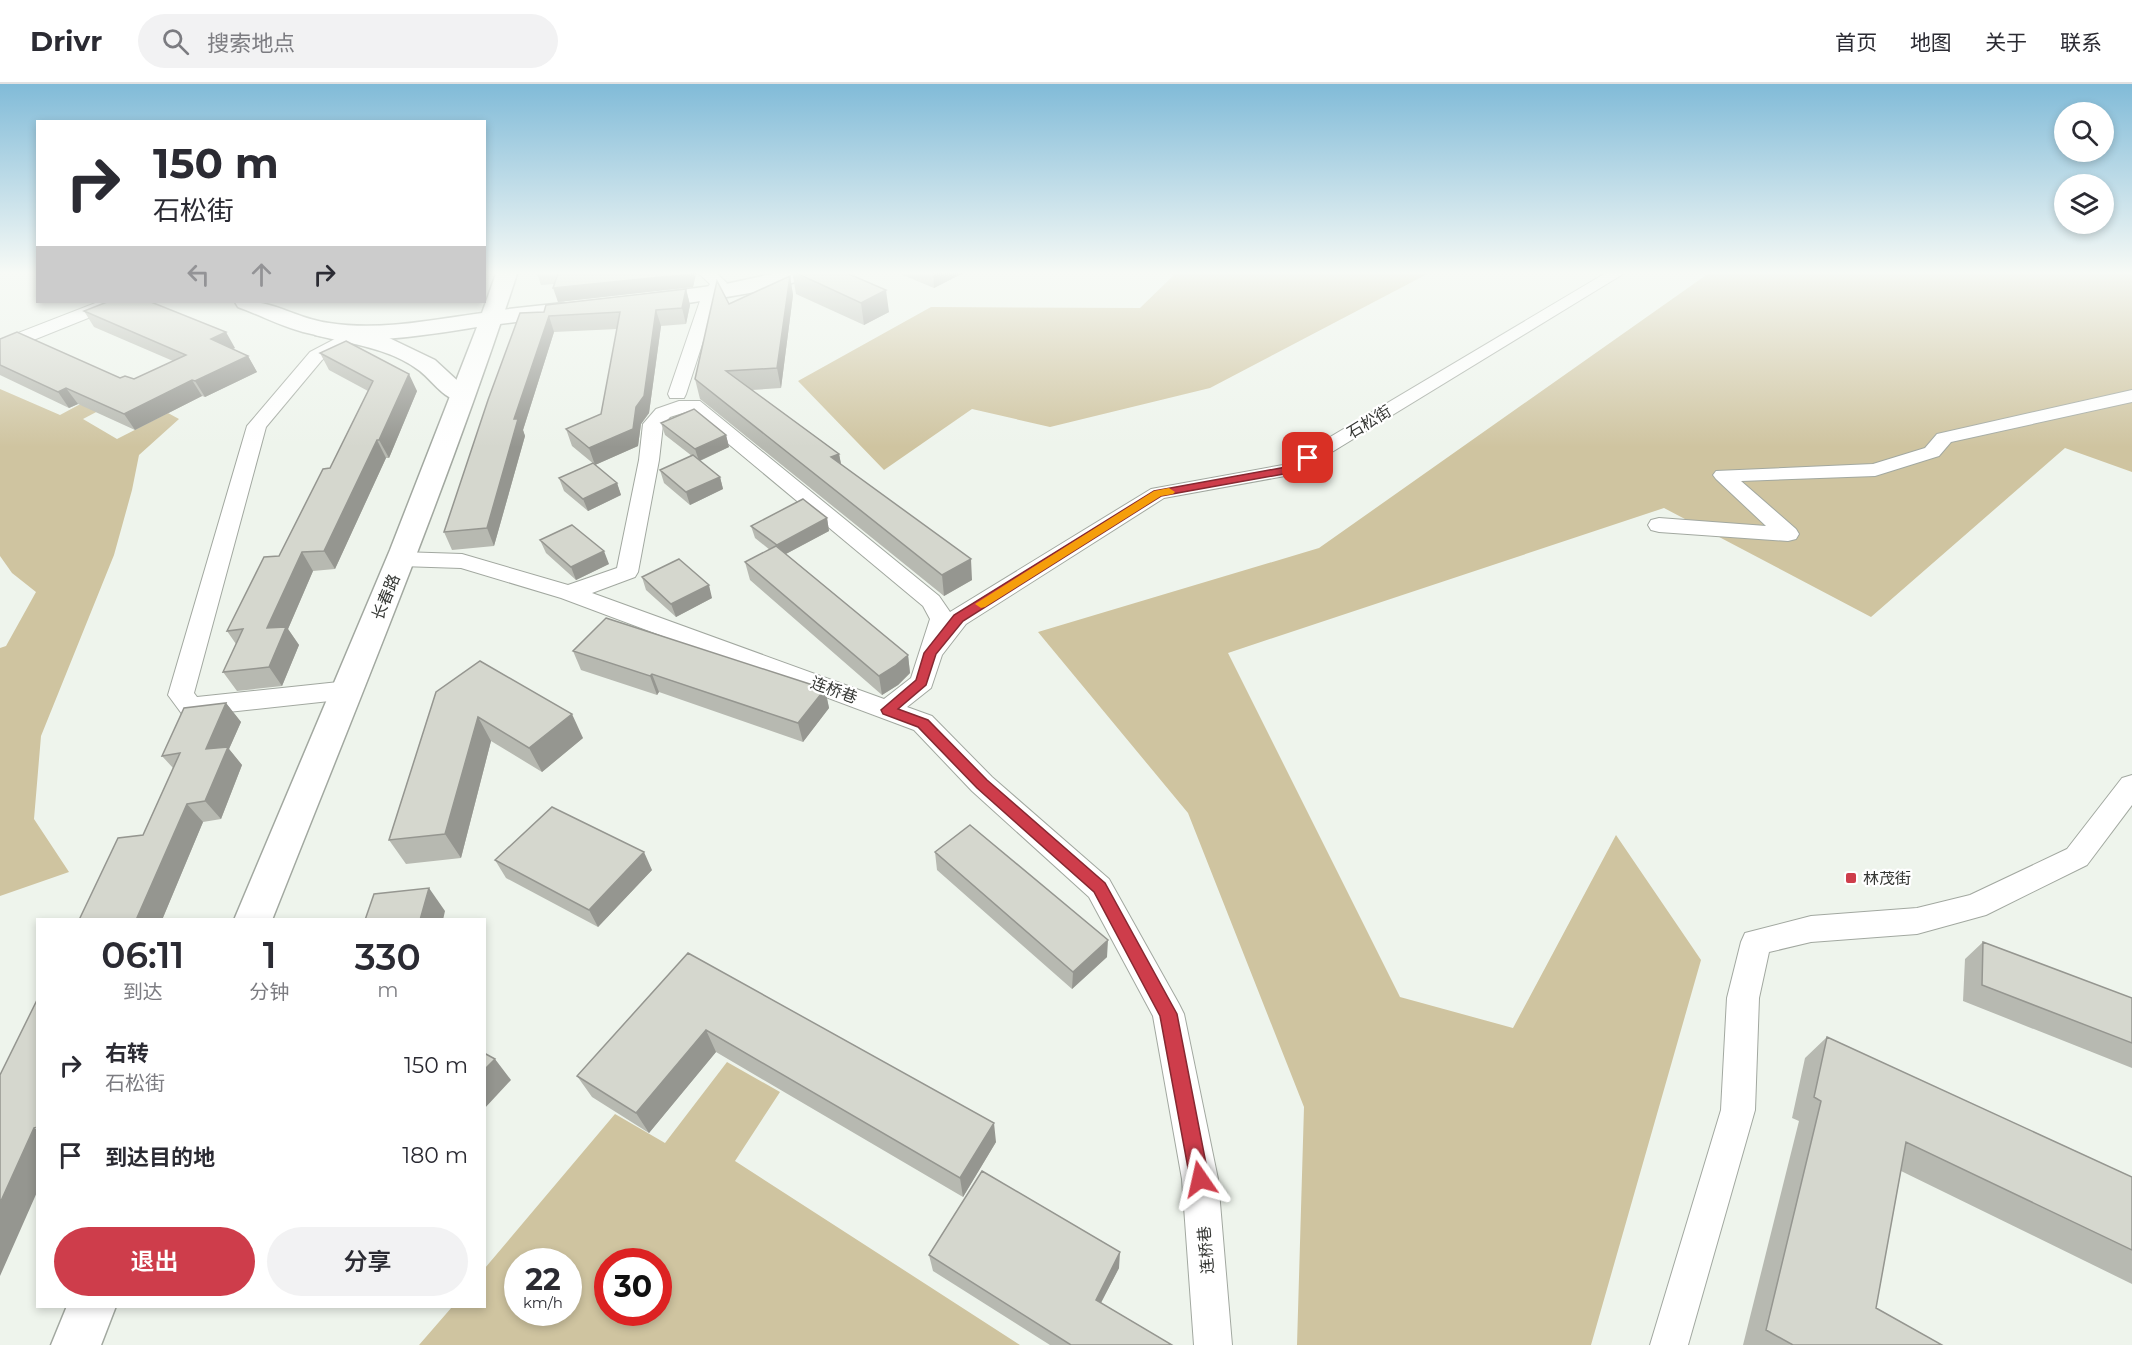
<!DOCTYPE html>
<html lang="zh">
<meta charset="utf-8">
<style>
body{margin:0;font-family:Montserrat,"Noto Sans SC",sans-serif;background:#f2f2f3;color:#2b2b33;height:100vh;display:flex;flex-direction:column;font-size:22px;white-space:nowrap}
*{box-sizing:border-box;margin:0}
p{font-size:20px;color:#7c7c81}
.icon{flex:none;width:33px;height:33px;fill:none;stroke:currentColor;stroke-width:2;stroke-linecap:round;stroke-linejoin:round}
.map{position:relative;flex:1;overflow:hidden}
.side{position:absolute;left:36px;top:834px;width:450px;height:390px;display:flex;flex-direction:column;background:#fff;border-radius:0px;box-shadow:0 3px 9px #0003}
.side>*{flex:none}
.hud{position:absolute;left:36px;top:36px;width:450px;height:183px;border-radius:0px;box-shadow:0 3px 9px #0003;background:#fff;color:#2b2b33;overflow:hidden}
.fabs{position:absolute;left:2054px;top:18px;display:grid;gap:12px}
.fabs a{display:grid;place-items:center;width:60px;height:60px;border-radius:50%;background:#fff;box-shadow:0 3px 9px #0003;font-size:30px}
.speed{position:absolute;left:504px;top:1164px;display:flex;gap:12px;font-size:30px;font-weight:700;text-align:center}
.speed>*{display:grid;place-content:center;width:78px;height:78px;border-radius:50%;background:#fff;box-shadow:0 3px 9px #0003;line-height:1}
.speed small{font-size:15px;font-weight:400}
.speed .limit{border:9px solid #d22;background:#fff;color:#111}
.pin{position:absolute;display:grid;place-items:center;width:51px;height:51px;color:#fff;margin:-26px;border-radius:12px;box-shadow:0 3px 9px #0006}
.me{position:absolute;width:66px;margin:-33px;rotate:349deg;stroke-linejoin:round;filter:drop-shadow(0 0 4px #0008)}
.turn{display:flex;align-items:center;gap:21px;height:126px;padding:0 18px;font-size:27px}
.turn .icon{width:78px;height:78px;stroke-width:2.5}
.turn b{display:block;font-size:42px;line-height:51px}
.lanes{display:flex;align-items:center;height:57px;padding:0 18px;background:#0003;justify-content:center;gap:30px;direction:ltr}
.lanes .off{opacity:.35}
.eta{display:flex;justify-content:space-evenly;align-items:center;height:102px;text-align:center}
.eta b{font-size:36px;font-weight:600;line-height:42px}
.cta{display:flex;gap:12px;margin-top:auto;padding:12px 18px}
.cta a{flex:1;height:69px;border-radius:36px;background:#ce3d4b;color:#fff;font-size:24px;font-weight:600;line-height:69px;text-align:center}
.cta a+a{background:#f2f2f3;color:#2b2b33}
ul{padding:0;list-style:none}
li{display:flex;align-items:center;gap:18px;height:90px;padding:0 18px}
li div{flex:1}
li b{display:block;font-size:22px}
li em{font-style:normal}
header{display:flex;align-items:center;gap:36px;box-sizing:border-box;height:84px;padding:0 30px;background:#fff;border-bottom:2px solid #e1e1e2}
header strong{font-size:28px}
nav{display:flex;gap:33px;margin-inline-start:auto;font-size:21px}
.search{width:420px;height:54px;background:#f2f2f3;display:flex;align-items:center;gap:15px;box-sizing:border-box;padding:0 21px;border-radius:33px;color:#7c7c81;font-size:22px}
.map>svg:first-child{display:block}
.green{fill:#cfc4a0;fill-rule:evenodd}
.lines{fill:none;stroke-linecap:round;stroke-linejoin:round}
.street-casing{stroke:#a2a8a0;stroke-width:2}
.secondary-casing{stroke:#a2a8a0;stroke-width:3}
.primary-casing{stroke:#a2a8a0;stroke-width:3}
.street{fill:#fff;fill-rule:evenodd}
.secondary{fill:#fff;fill-rule:evenodd}
.primary{fill:#fff;fill-rule:evenodd}
.wall{fill:#b7b9b1}
.shaded-wall{fill:#959690}
.building{fill:#d5d7ce;stroke:#959690;stroke-width:1.5}
.route{fill:#ce3d4b;stroke:#862831;stroke-width:1.5}
.slow{fill:#f59e0b}
.poi-dot{fill:#ce3d4b;stroke:#fff;stroke-width:2}
.labels{text-anchor:middle;dominant-baseline:central;stroke-width:4.5;stroke-linejoin:round;paint-order:stroke}
.street-label{font-size:16px;fill:#353734;stroke:#fff}
.poi-label{font-size:16px;fill:#353734;stroke:#fff;text-anchor:start}
</style>
<header>
<strong>Drivr</strong>
<div class="search"><svg class="icon" aria-label="search" viewBox="0 0 24 24"><circle cx="10" cy="10" r="6"/><path d="M15 15l6 6"/></svg>搜索地点</div>
<nav><a>首页</a><a>地图</a><a>关于</a><a>联系</a></nav>
</header>
<div class="map">
<svg width="2132" height="1261" viewBox="0 0 2132 1261">
<rect width="100%" height="100%" fill="#eef4ec"/>
<path class="green" d="M1172,187H1433L1210,304L1050,343L972,325L884,386L798,297L931,223L1140,224L1176,189Z
M1712,187H2132V388L2065,364L1871,533L1664,424L1228,569L1400,913L1513,944L1616,751L1701,876L1591,1261H1297L1304,1023L1188,729L1038,548L1319,464Z
M0,305L60,331L99,310L119,316L83,335L117,355L168,329L179,335L139,371L132,406L114,471L41,652L34,735L69,788L0,812V564L6,562L36,508L12,489L0,472Z
M727,978L780,1008L735,1077L1020,1261H419L452,1223L484,1222L485,1184L615,1030L665,1059ZM518,1178H568V1228H518ZM608,1178H658V1228H608Z"/>
<g class="lines">
<g class="street-casing">
<path id="street" d="M696,187H714L727,199L718,211L686,310L684,314H670L668,310L702,211L710,200Z
M1609,187H1628L1296,390L1164,414L966,540L942,571L931,604L907,623L932,632L992,693L1109,795L1179,920L1184,930L1218,1095L1232,1261H1194L1182,1095L1153,932L1089,813L972,707L914,646L561,514L461,484L401,482L393,480L390,475L393,470L401,468L462,470L568,501L617,484L639,376L643,340L656,325L679,317H700L939,512L950,528L1151,405L1283,381ZM689,327L923,522L930,535L911,594L884,615L592,509L635,493L638,488L659,376L663,341L670,333Z
M98,218H120L118,222L11,265L0,266V256Z
M350,247L356,248L359,252L356,256L322,276L266,343L194,609L197,613L348,597L357,600L360,606L357,612L348,615L191,632L182,630L168,611L247,342L310,268Z
M2132,306V318L1951,358L1939,372L1875,392L1741,397L1796,445L1799,450L1796,455L1788,457L1659,448L1651,446L1648,441L1651,436L1659,434L1766,442L1716,395L1713,391L1716,387L1873,380L1925,364L1937,350Z
M2132,691V721L2087,781L1986,831L1917,850L1811,858L1769,868L1759,914L1755,1026L1688,1261H1650L1721,1026L1727,914L1741,858L1745,849L1811,832L1917,824L1970,811L2067,765L2122,694Z"/>
</g>
<g class="secondary-casing">
<path id="secondary" d="M785,187H816C802,206 672,221 644,225L636,223L633,218L636,213L644,211L726,200Z
M563,219L571,221L574,226L571,231L491,241L483,239L480,234L483,229L491,227Z
M323,239L385,252L435,276L473,311L470,316C448,322 436,300 420,287C390,264 351,260 315,251L312,246L315,241Z"/>
</g>
<g class="primary-casing">
<path id="primary" d="M497,187H518C446,407 357,621 272,836H234L390,466L477,243C420,252 359,263 303,248C280,242 260,231 238,223L235,218C272,214 293,234 329,239C379,247 432,236 482,229Z
M67,1222H116L101,1261H51Z"/>
</g>
<use href="#street" class="street"/>
<use href="#secondary" class="secondary"/>
<use href="#primary" class="primary"/>
</g>
<path class="wall" d="M536,187H695L696,190L693,203L558,218L554,200L541,201Z
M792,187L889,228L864,241L796,210Z
M893,187H967L934,204Z
M790,192L793,211L781,304L752,306L839,370L841,380L972,496L944,512L700,315L695,295L729,220Z
M686,205L690,221L686,240L661,242L649,329L641,340L638,362L595,381L572,362L566,345L601,330L617,245L554,248L523,346L525,352L494,462L452,466L444,448L544,228Z
M371,218H394L375,219Z
M84,227L235,264L232,265L248,272L257,288L205,313L202,312L135,346L78,320L69,324L0,291V255L120,294L134,295L173,277L94,243Z
M320,269L417,307L389,374H386L335,485L313,487L288,545L299,561L282,602L237,607L223,588L236,560L227,547L279,472L330,384L368,307L329,286Z
M661,339L726,351L729,363L700,377L720,393L723,405L690,421L664,399L660,386L692,372L665,351Z
M559,394L617,399L621,411L588,427L564,407Z
M827,434L829,447L786,470L908,571L910,589L898,601L882,611L750,496L745,478L770,466L755,454L751,442Z
M540,456L609,480L576,496L546,469Z
M642,493L712,514L676,533L646,506Z
M573,567L825,605L829,624L803,658L659,608L657,611L581,586Z
M436,608L583,654L542,688L491,657L461,774L406,780L389,756Z
M226,619L241,638L229,665L242,681L221,735L203,738L162,836H79L143,751L173,684L162,672Z
M935,768L1107,873L1072,905L937,786Z
M495,776L652,786L598,843L506,794Z
M1983,858L2132,914V984L1963,917L1965,875Z
M688,869L996,1058L963,1113L716,968L649,1049L592,1013L577,992Z
M1827,953L2132,1093V1200L1901,1087L1876,1224L1942,1261H1743L1799,1037L1792,1034L1805,974Z
M929,1171L1119,1184L1101,1219L1172,1261H1050L933,1187Z"/>
<path class="shaded-wall" d="M690,187H695L696,190L693,203L558,218L553,204Z
M933,187H967L934,204Z
M790,192L793,211L781,304L777,284Z
M686,205L690,221L686,240L682,224Z
M886,206L889,228L864,241L861,219Z
M656,226L661,242L649,329L641,340L638,362L595,381L589,364Z
M549,232L554,248L523,346L525,352L494,462L487,444L514,335Z
M226,248L235,264L220,271L211,255Z
M248,272L257,288L205,313L195,297Z
M409,290L417,307L389,374L379,356Z
M192,296L202,312L135,346L124,330Z
M66,304L78,320L69,324L58,308Z
M726,351L729,363L699,377L695,365Z
M377,356L386,374L335,485L324,467Z
M839,370L843,390L831,373Z
M720,393L723,405L690,421L686,408Z
M617,399L621,411L588,427L583,415Z
M827,434L829,447L780,473L777,461Z
M604,467L609,480L576,496L571,483Z
M302,468L313,487L288,545L299,561L282,602L269,583L267,544Z
M971,475L972,496L944,512L942,491Z
M709,501L712,514L676,533L671,520Z
M908,571L910,589L898,601L882,611L879,592Z
M652,590L659,608L657,611L650,592Z
M825,605L829,624L803,658L798,639Z
M226,619L241,638L229,665L242,681L221,735L205,717L206,665Z
M572,630L583,654L542,688L529,664Z
M478,633L491,657L461,774L445,750Z
M187,720L203,738L162,836H136Z
M644,768L652,786L598,843L589,826Z
M429,804L445,827L443,836H420Z
M1108,856L1107,873L1072,905L1073,888Z
M706,946L716,968L649,1049L636,1029Z
M495,975L511,996L484,1025V986Z
M994,1039L996,1058L963,1113L960,1094Z
M34,1044L38,1046V1106L0,1192V1119Z
M1120,1168L1119,1184L1095,1230L1096,1216Z"/>
<path class="building" d="M559,187H690V190L553,204Z
M792,187H842L886,206L861,219Z
M790,192L777,284L726,287L839,370L831,373L971,475L942,491L695,295L717,197L729,220Z
M686,205L682,224L656,226L644,312L636,323L633,345L589,364L566,345L601,330L620,228L549,232L514,335H518L487,444L444,448L488,316L520,229L544,228L546,221Z
M107,218H151L226,248L211,255L248,272L195,297L192,296L124,330L66,304L58,308L0,281V255L17,248L120,294L125,292L134,295L186,271L84,227Z
M346,257L409,290L379,356H377L324,467L302,468L267,544L286,543L269,583L223,588L243,545L227,547L264,473L279,472L323,385L330,384L373,297L320,269Z
M694,325L726,351L695,365L661,339Z
M693,371L720,393L686,408L660,386Z
M593,379L617,399L583,415L559,394Z
M803,415L827,434L777,461L751,442Z
M572,441L604,467L571,483L540,456Z
M776,462L908,571L895,582L879,592L745,478Z
M679,475L709,501L671,520L642,493Z
M606,534L825,605L798,639L652,590L650,592L573,567Z
M480,577L572,630L529,664L478,633L445,750L389,756L436,608Z
M226,619L206,665L228,663L205,717L187,720L136,836H79L118,754L143,751L180,669L162,672L184,624Z
M552,723L644,768L589,826L495,776Z
M970,741L1108,856L1073,888L935,768Z
M429,804L420,836H365L374,810Z
M1983,858L2132,914V959L1982,901Z
M688,869L994,1039L960,1094L706,946L636,1029L577,992Z
M38,914V1043L34,1044L0,1119V991Z
M1827,953L2132,1093V1166L1906,1058L1876,1224L1942,1261H1793L1766,1246L1821,1017L1814,1013Z
M484,969L495,975L484,986Z
M982,1087L1120,1168L1096,1216L1172,1261H1071L929,1171Z"/>
<linearGradient id="sky" x2="0" y2="1"><stop stop-color="#81bbd8"/><stop offset="0.52" stop-color="#f7faf6"/><stop offset="1" stop-color="#f7faf6" stop-opacity="0"/></linearGradient>
<rect width="2132" height="363" fill="url(#sky)"/>
<path class="route" d="M1308,371L1312,372V377L1289,389L1161,412L963,537L936,570L926,601L898,625L928,636L987,696L1105,799L1177,930L1209,1095L1206,1101L1200,1104L1193,1101L1190,1095L1160,932L1094,808L977,704L918,643L883,630L881,626L916,596L924,569L954,531L1154,407L1286,383Z"/>
<path class="slow" d="M1169,404L1175,408L1173,410L1161,412L985,523L981,524L975,520L1154,407Z"/>
<rect class="poi-dot" x="1845" y="788" width="12" height="12" rx="3"/>
<g class="labels">
<g class="street-label">
<text transform="translate(1369 338) rotate(-31)">石松街</text>
<text transform="translate(386 513) rotate(-68)">长春路</text>
<text transform="translate(834 606) rotate(20)">连桥巷</text>
<text transform="translate(1206 1166) rotate(-95)">连桥巷</text>
</g>
<g class="poi-label">
<text x="1863" y="794">林茂街</text>
</g>
</g>
</svg>
<div class="fabs">
<a><svg class="icon" aria-label="search" viewBox="0 0 24 24"><circle cx="10" cy="10" r="6"/><path d="M15 15l6 6"/></svg></a>
<a><svg class="icon" aria-label="layers" viewBox="0 0 24 24"><path d="M12 4l9 5-9 5-9-5zM3 14l9 5 9-5"/></svg></a>
</div>
<div class="speed"><div>22<small>km/h</small></div><div class="limit">30</div></div>
<div class="pin" style="left:1308px;top:374px;background:#d93025"><svg class="icon" aria-label="arrive" viewBox="0 0 24 24"><path d="M6 21V4h12l-3 4 3 4H6"/></svg></div>
<svg class="me" style="left:1200px;top:1095px" viewBox="-20 -20 40 40"><path d="M0-17L14 15 0 8-14 15z" fill="#ce3d4b" stroke="#fff" stroke-width="4"/></svg>
<div class="hud">
<div class="turn"><svg class="icon" aria-label="right" viewBox="0 0 24 24"><path d="M7 20v-9h11M14 6l5 5-5 5"/></svg><div><b>150 m</b>石松街</div></div>
<div class="lanes"><svg class="icon off" aria-label="left" viewBox="0 0 24 24"><path d="M17 20v-9H6M10 6l-5 5 5 5"/></svg><svg class="icon off" aria-label="ahead" viewBox="0 0 24 24"><path d="M12 20V5M6 11l6-6 6 6"/></svg><svg class="icon" aria-label="right" viewBox="0 0 24 24"><path d="M7 20v-9h11M14 6l5 5-5 5"/></svg></div>
</div>
<section class="side">
<div class="eta">
<div><b>06:11</b><p>到达</p></div>
<div><b>1</b><p>分钟</p></div>
<div><b>330</b><p>m</p></div>
</div>
<ul>
<li><svg class="icon" aria-label="right" viewBox="0 0 24 24"><path d="M7 20v-9h11M14 6l5 5-5 5"/></svg><div><b>右转</b><p>石松街</p></div><em>150 m</em></li>
<li><svg class="icon" aria-label="arrive" viewBox="0 0 24 24"><path d="M6 21V4h12l-3 4 3 4H6"/></svg><div><b>到达目的地</b></div><em>180 m</em></li>
</ul>
<div class="cta"><a>退出</a><a>分享</a></div>
</section>
</div>
